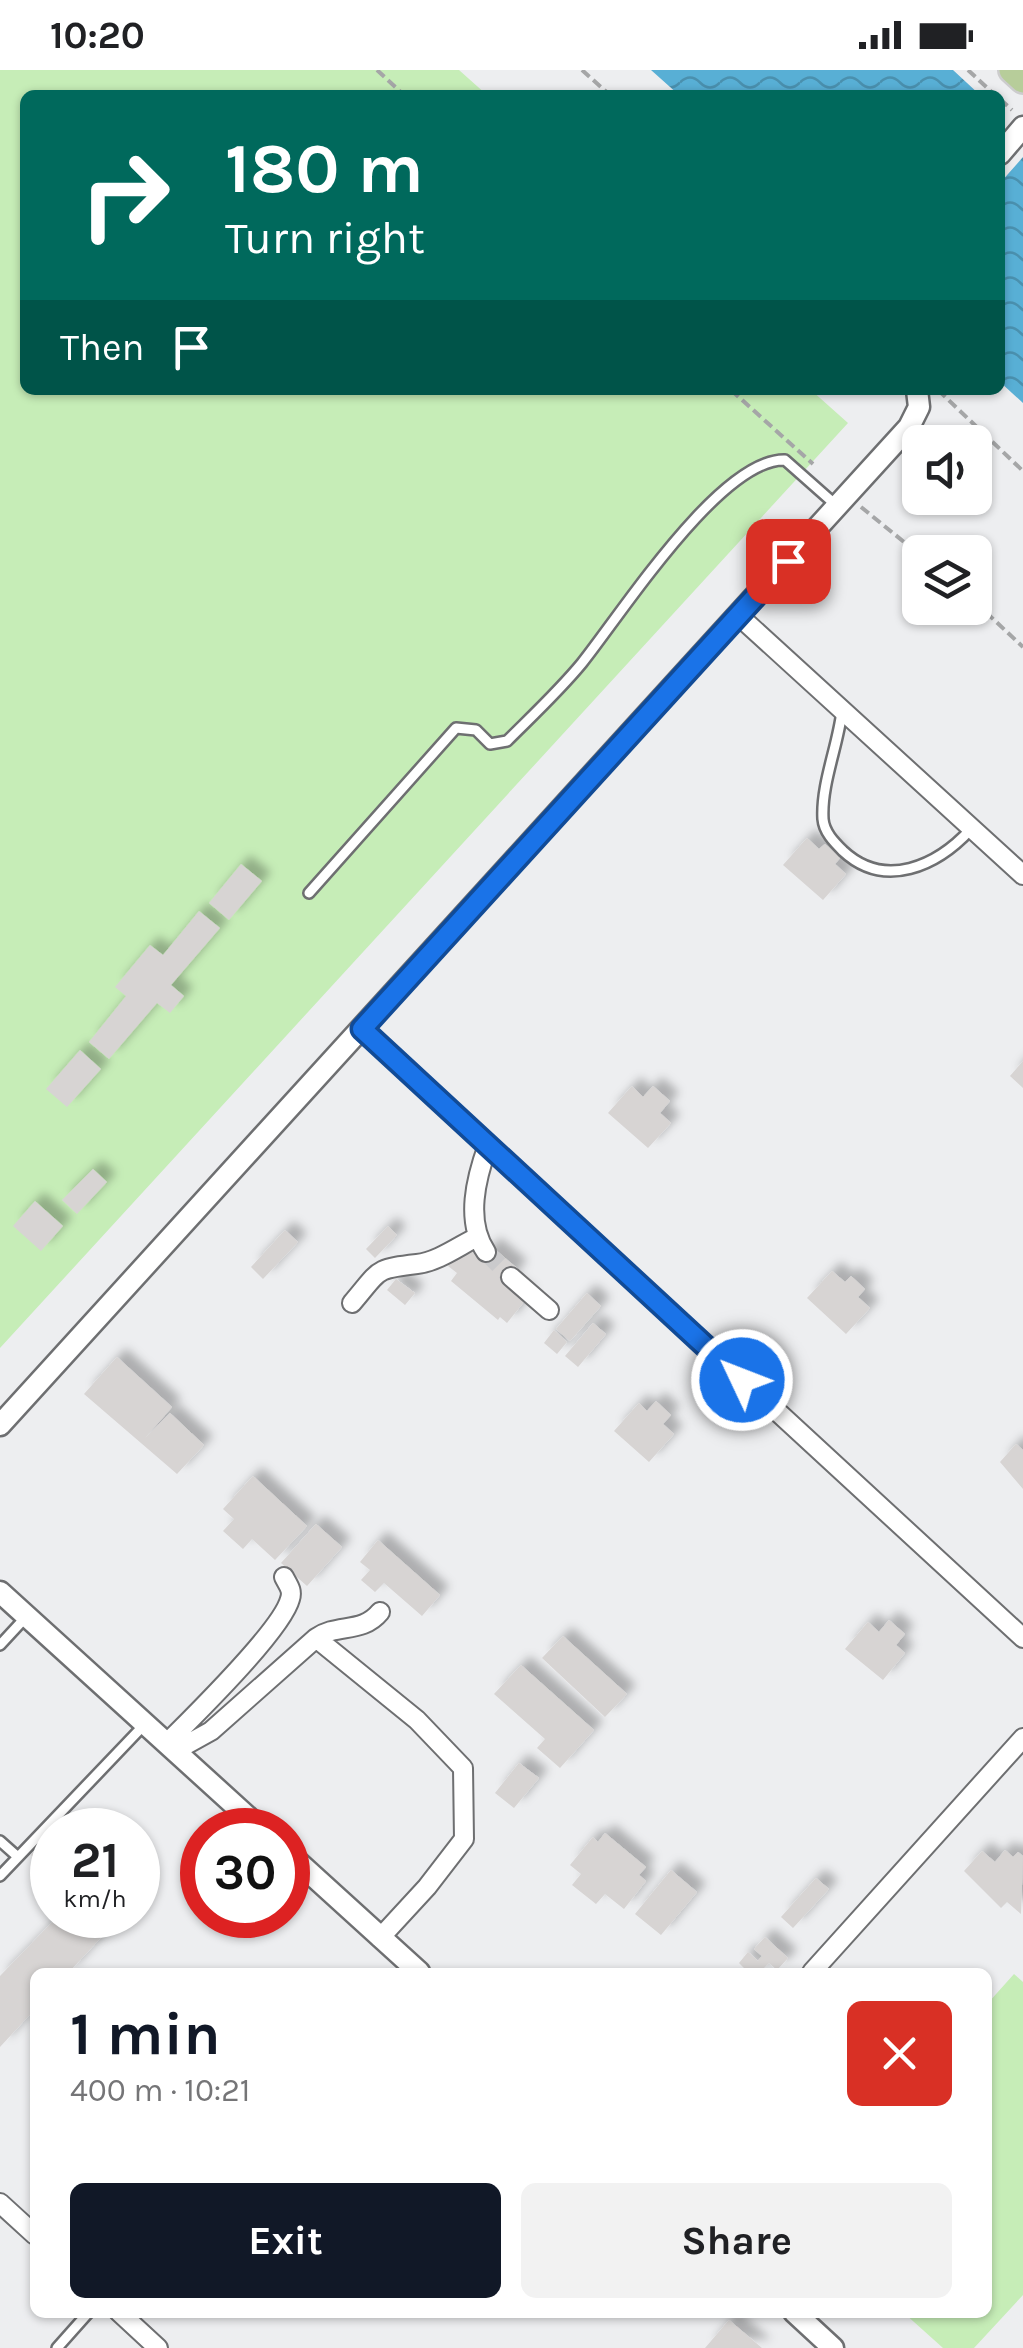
<!DOCTYPE html>
<meta charset="utf-8">
<style>
body{margin:0;font-family:Karla,sans-serif;background:#f2f2f2;color:#202124;height:100vh;display:flex;flex-direction:column;font-size:38px;white-space:nowrap}
*{box-sizing:border-box;margin:0}
p{font-size:32px;color:#757577}
.icon{flex:none;width:55px;height:55px;fill:none;stroke:currentColor;stroke-width:2;stroke-linecap:round;stroke-linejoin:round}
.map{position:relative;flex:1;overflow:hidden}
.side{position:absolute;left:30px;top:1898px;width:962px;height:350px;display:flex;flex-direction:column;background:#fff;border-radius:15px;box-shadow:0 2px 8px #0004}
.side>*{flex:none}
.hud{position:absolute;left:20px;top:20px;width:985px;height:305px;border-radius:15px;box-shadow:0 2px 8px #0004;background:#00695c;color:#fff;overflow:hidden}
.buttons{position:absolute;left:902px;top:355px;display:grid;gap:20px}
.buttons a{display:grid;place-items:center;width:90px;height:90px;border-radius:15px;background:#fff;box-shadow:0 2px 8px #0004;font-size:50px}
.speed{position:absolute;left:30px;top:1738px;display:flex;gap:20px;font-size:50px;font-weight:700;text-align:center}
.speed>*{display:grid;place-content:center;width:130px;height:130px;border-radius:50%;background:#fff;box-shadow:0 2px 8px #0004;line-height:1}
.speed small{font-size:25px;font-weight:400}
.speed .limit{border:15px solid #d22;background:#fff;color:#111}
.pin{position:absolute;display:grid;place-items:center;width:85px;height:85px;color:#fff;margin:-42px;border-radius:20px;box-shadow:0 5px 15px #0006}
.me{position:absolute;width:110px;margin:-55px;rotate:313deg;stroke-linejoin:round;filter:drop-shadow(0 0 8px #0008)}
.turn{display:flex;align-items:center;gap:35px;height:210px;padding:0 40px;font-size:45px}
.turn .icon{width:130px;height:130px;stroke-width:2.5}
.turn b{display:block;font-size:70px;line-height:85px}
.then{display:flex;align-items:center;height:95px;padding:0 40px;background:#0003;gap:20px;font-size:38px}
.round{display:grid;place-items:center;flex:none;width:105px;height:105px;border-radius:15px;background:#f2f2f2}
.summary{display:flex;align-items:center;justify-content:space-between;height:170px;padding:0 40px}
h1{font-size:60px;font-weight:700;line-height:75px;color:#111827}
.button{display:flex;gap:20px;margin-top:auto;padding:20px 40px}
.button a{flex:1;height:115px;border-radius:15px;background:#111827;color:#fff;font-size:40px;font-weight:700;line-height:115px;text-align:center}
.button a+a{background:#f2f2f2;color:#202124}
.status{display:flex;justify-content:space-between;align-items:center;height:70px;padding:0 50px;background:#fff;direction:ltr}
.status svg{height:28px;fill:currentColor}
.map>svg:first-child{display:block}
.green{fill:#c6edb7}
.water{fill:url(#water-waves)}
.building{fill:#d7d4d3;filter:url(#shadow)}
.lines{fill:none;stroke-linecap:round;stroke-linejoin:round}
.minor-tunnel{stroke:#cacacc;stroke-width:18;stroke-dasharray:18 9;stroke-linecap:butt}
.service-casing{stroke:#6e6f71;stroke-width:14}
.minor-casing{stroke:#6e6f71;stroke-width:22}
.tertiary-casing{stroke:#6e6f71;stroke-width:25}
.primary-casing{stroke:#cccccd;stroke-width:30}
.path{stroke:#a5a6a7;stroke-width:4;stroke-dasharray:10 5;stroke-linecap:butt}
.service{stroke:#fff;stroke-width:9}
.minor{stroke:#fff;stroke-width:18}
.tertiary{stroke:#fff;stroke-width:20}
.primary{stroke:#b7cd9a;stroke-width:25}
.route-casing{stroke:#114b97;stroke-width:25}
.route{stroke:#1a73e8;stroke-width:18}
</style>
<div class="status"><b>10:20</b><svg viewBox="0 0 49 12"><path d="M0 12V9h3v3zM5 12V6h3v6zM10 12V3h3v9zM15 12V0h3v12zM26 1h20v11H26zM47 4h2v5h-2z"/></svg></div>
<div class="map">
<svg width="1023" height="2278" viewBox="0 0 1023 2278">
<defs>
<pattern id="water-waves" width="16" height="10" patternUnits="userSpaceOnUse" patternTransform="scale(2.5)"><rect width="16" height="10" fill="#58afd5"/><path d="M0 5q4-4 8 0t8 0" fill="none" stroke="#4a90ae"/></pattern>
<filter id="shadow"><feDropShadow dx="9" dy="-9" stdDeviation="5" flood-color="#0004"/></filter>
</defs>
<rect width="100%" height="100%" fill="#edeef0"/>
<path class="green" d="M0,0H459L487,25H25V320H811L848,353L0,1278Z
M1014,1904L1023,1912V2225L974,2278H943L904,2243L988,2242V1933Z"/>
<path class="water" d="M651,0H953L980,25H679Z
M1023,87V333L1000,312V113Z"/>
<path class="building" d="M807,768L819,779L825,774L840,788L835,794L846,804L823,830L783,795Z
M241,794L262,811L229,850L209,833Z
M199,841L220,858L171,915L184,926L170,943L157,933L109,989L89,972L126,926L115,917L150,875L163,885Z
M80,980L101,999L67,1037L46,1019Z
M1023,991V1018L1010,1006Z
M632,1016L643,1027L653,1016L670,1031L660,1043L671,1053L648,1078L608,1043Z
M93,1099L107,1112L77,1144L62,1130Z
M35,1131L63,1156L41,1181L13,1156Z
M388,1156L397,1165L375,1188L366,1179Z
M285,1160L298,1172L263,1209L251,1197Z
M466,1174L482,1188L491,1176L518,1199L507,1212L527,1228L507,1253L500,1247L498,1250L451,1211L457,1203L448,1196Z
M832,1201L845,1212L851,1206L865,1219L858,1227L870,1238L846,1264L807,1228Z
M396,1209L415,1223L405,1235L387,1220Z
M587,1223L601,1236L570,1271L556,1259Z
M593,1253L606,1264L578,1297L565,1286Z
M554,1260L567,1272L557,1284L544,1273Z
M117,1287L172,1337L145,1368L170,1343L204,1375L177,1404L84,1324Z
M656,1331L671,1345L663,1354L674,1364L649,1392L614,1361L639,1333L647,1341Z
M1016,1374L1023,1380V1419L1000,1392Z
M253,1406L307,1456L275,1490L252,1469L243,1479L223,1461L234,1449L223,1439Z
M316,1454L342,1477L307,1516L281,1493Z
M378,1470L440,1525L422,1546L384,1513L375,1522L361,1510L370,1500L360,1492Z
M889,1550L905,1564L896,1575L905,1583L883,1610L845,1579L868,1552L879,1562Z
M563,1566L627,1624L605,1647L542,1588Z
M521,1595L594,1660L560,1698L537,1678L545,1669L494,1624Z
M519,1693L539,1708L514,1738L495,1723Z
M52,1762V1803L31,1785Z
M605,1763L646,1797L639,1805L646,1811L624,1839L605,1824L596,1834L572,1815L581,1804L570,1795L593,1767L598,1772Z
M1005,1780L1013,1787L1018,1782L1023,1786L1021,1844L1007,1832L1001,1838L964,1801L982,1781L995,1792Z
M671,1800L697,1822L661,1865L635,1844Z
M816,1808L829,1819L793,1858L781,1847Z
M59,1845H122L69,1902H35V1939L0,1977V1906Z
M765,1867L788,1888L777,1900L769,1893L764,1898L769,1902H748L739,1893L748,1882L758,1891L762,1886L754,1879Z
M729,2250L762,2278H705Z"/>
<g class="lines">
<path class="minor-tunnel" d="M486,1182L511,1207"/>
<g class="service-casing">
<path id="service" d="M842,641C838,676 821,714 823,749C824,762 834,772 843,781C885,820 937,796 971,759
M309,823L456,658L476,660L490,674L507,671C532,646 559,621 582,593C622,543 721,388 785,390L837,436
M0,1575L25,1548
M0,1771L18,1787
M0,1806L145,1654
M57,2278L89,2242"/>
</g>
<g class="minor-casing">
<path id="minor" d="M739,546L1023,805
M362,959L1023,1568
M486,1182C465,1151 476,1108 488,1075
M511,1207L549,1240
M352,1233C381,1199 374,1199 417,1194C437,1192 459,1176 477,1167
M316,1568C337,1553 362,1564 380,1542
M167,1673C193,1647 282,1560 290,1529C293,1520 288,1515 284,1507
M175,1681L211,1661L316,1568L417,1650L463,1698L464,1769L427,1817L380,1868
M812,1902L1023,1668
M0,2133L35,2165
M119,2242L158,2278"/>
</g>
<g class="tertiary-casing">
<path id="tertiary" d="M1000,84L1023,57
M0,1355L909,357L919,337L917,320
M0,1522L262,1760
M288,1783L419,1902
M794,2242L833,2278"/>
</g>
<g class="primary-casing">
<path id="primary" d="M1012,0L1023,10"/>
</g>
<path class="path" d="M377,0L404,25
M582,0L610,25
M968,0L995,25
M1000,29L1012,40
M731,320L813,394
M938,320L1023,401
M861,437L920,485
M975,532L1023,577"/>
<use href="#service" class="service"/>
<use href="#minor" class="minor"/>
<use href="#tertiary" class="tertiary"/>
<use href="#primary" class="primary"/>
</g>
<g class="lines">
<g class="route-casing">
<path id="route" d="M742,1310L362,959L788,491"/>
</g>
<use href="#route" class="route"/>
</g>
</svg>
<div class="buttons">
<a><svg class="icon" aria-label="sound" viewBox="0 0 24 24"><path d="M4 9h4l5-4v14l-5-4H4zM17 9q2 3 0 6"/></svg></a>
<a><svg class="icon" aria-label="layers" viewBox="0 0 24 24"><path d="M12 4l9 5-9 5-9-5zM3 14l9 5 9-5"/></svg></a>
</div>
<div class="speed"><div>21<small>km/h</small></div><div class="limit">30</div></div>
<div class="pin" style="left:788px;top:491px;background:#d93025"><svg class="icon" aria-label="arrive" viewBox="0 0 24 24"><path d="M6 21V4h12l-3 4 3 4H6"/></svg></div>
<svg class="me" style="left:742px;top:1310px" viewBox="-20 -20 40 40"><circle r="17" fill="#1a73e8" stroke="#fff" stroke-width="3"/><path d="M0-11L8 9 0 5-8 9z" fill="#fff"/></svg>
<div class="hud">
<div class="turn"><svg class="icon" aria-label="right" viewBox="0 0 24 24"><path d="M7 20v-9h11M14 6l5 5-5 5"/></svg><div><b>180 m</b>Turn right</div></div>
<div class="then">Then<svg class="icon" aria-label="arrive" viewBox="0 0 24 24"><path d="M6 21V4h12l-3 4 3 4H6"/></svg></div>
</div>
<section class="side">
<div class="summary"><div><h1>1 min</h1><p>400 m · 10:21</p></div><a class="round" style="background:#d93025;color:#fff"><svg class="icon" aria-label="close" viewBox="0 0 24 24"><path d="M6 6l12 12M18 6L6 18"/></svg></a></div>
<div class="button"><a>Exit</a><a>Share</a></div>
</section>
</div>
